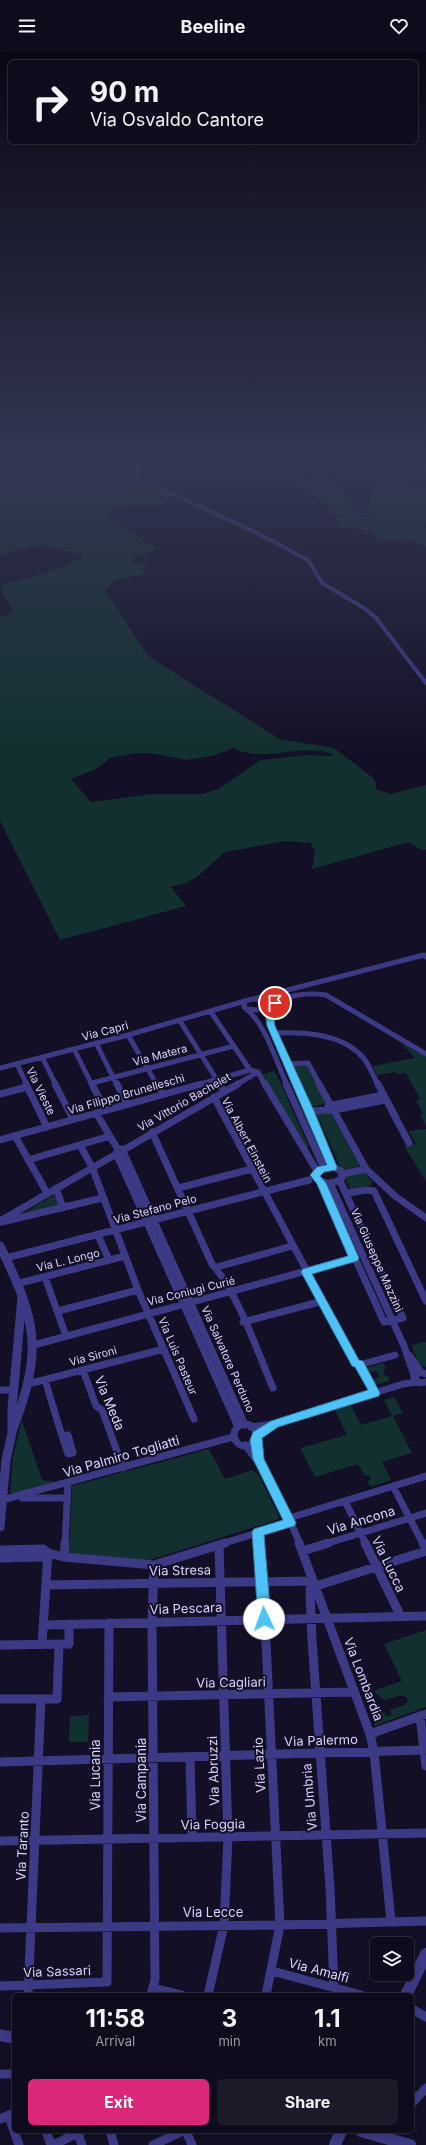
<!DOCTYPE html>
<meta charset="utf-8">
<style>
body{margin:0;font-family:Inter,sans-serif;background:#1c1929;color:#f1f3f6;height:100vh;display:flex;flex-direction:column;font-size:15px;white-space:nowrap}
*{box-sizing:border-box;margin:0}
p{font-size:13px;color:#9b9ba3}
.icon{flex:none;width:22px;height:22px;fill:none;stroke:currentColor;stroke-width:2;stroke-linecap:round;stroke-linejoin:round}
.map{position:relative;flex:1;overflow:hidden}
.details{position:absolute;left:12px;top:1941px;width:402px;height:140px;display:flex;flex-direction:column;background:#0e0b1c;border-radius:6px;box-shadow:0 2px 10px #0003,0 0 0 1px #2e2b3b}
.details>*{flex:none}
.guide{position:absolute;left:8px;top:8px;width:410px;height:84px;border-radius:6px;box-shadow:0 2px 10px #0003,0 0 0 1px #2e2b3b;background:#0e0b1c;color:#f1f3f6;overflow:hidden}
.controls{position:absolute;left:370px;top:1885px;display:grid;gap:8px}
.controls a{display:grid;place-items:center;width:44px;height:44px;border-radius:6px;background:#0e0b1c;box-shadow:0 2px 10px #0003,0 0 0 1px #2e2b3b;font-size:20px}
.pin{position:absolute;display:grid;place-items:center;width:34px;height:34px;color:#fff;margin:-17px;border:2px solid #fff;border-radius:50%;box-shadow:0 1px 4px #0007}
.me{position:absolute;width:44px;margin:-22px;rotate:357deg;stroke-linejoin:round;filter:drop-shadow(0 0 3px #0008)}
.turn{display:flex;align-items:center;gap:14px;height:84px;padding:0 16px;font-size:18px}
.turn .icon{width:52px;height:52px;stroke-width:2.5}
.turn b{display:block;font-size:28px;line-height:34px}
.eta{display:flex;justify-content:space-evenly;align-items:center;height:68px;text-align:center}
.eta b{font-size:24px;font-weight:700;line-height:28px}
.action{display:flex;gap:8px;margin-top:auto;padding:8px 16px}
.action a{flex:1;height:46px;border-radius:6px;background:#db2777;color:#fff;font-size:16px;font-weight:700;line-height:46px;text-align:center}
.action a+a{background:#1c1929;color:#f1f3f6}
header{display:flex;justify-content:space-between;align-items:center;height:52px;padding:0 16px;background:#0e0b1c;font-size:18px;font-weight:700}
.map>svg:first-child{display:block}
.green{fill:#12302f;fill-rule:evenodd}
.lines{fill:none;stroke-linecap:round;stroke-linejoin:round}
.minor-far3{stroke:#3d3a85;stroke-width:4}
.minor-far2{stroke:#3d3a85;stroke-width:5}
.minor-far1{stroke:#3d3a85;stroke-width:7}
.minor{stroke:#3d3a85;stroke-width:9}
.tertiary-far1{stroke:#3d3a85;stroke-width:9}
.tertiary{stroke:#3d3a85;stroke-width:12}
.route{fill:#4fc3f7;stroke:#337fa1}
.labels{text-anchor:middle;dominant-baseline:central;stroke-width:4;stroke-linejoin:round;paint-order:stroke}
.street-label{font-size:11px;fill:#d9d4ff;stroke:#130f26}
.near-street-label{font-size:13px;fill:#d9d4ff;stroke:#130f26}
</style>
<header><svg class="icon" aria-label="menu" viewBox="0 0 24 24"><path d="M4 6h16M4 12h16M4 18h16"/></svg>Beeline<svg class="icon" aria-label="heart" viewBox="0 0 24 24"><path d="M12 20l-8-8c-3-5 5-10 8-4 3-6 11-1 8 4z"/></svg></header>
<div class="map">
<svg width="426" height="2093" viewBox="0 0 426 2093">
<rect width="100%" height="100%" fill="#130f26"/>
<path class="green" d="M0,412H137L135,427L171,443L168,449L161,453L120,454L106,464L158,497L136,505L129,513L146,510L149,514L141,516L146,522L115,528L106,539L148,604L280,687L334,696L372,725L376,731V737L390,742L426,733V798L420,797L409,790L312,817L315,800L311,791L286,789L225,800L197,825L186,831L171,835L186,854L60,888L0,769V565L13,560L1,537L3,532L40,523L82,506V503L45,493L19,497L0,503ZM233,696C263,712 301,690 332,702L331,704L307,703L260,708L219,737L202,742H152L91,750L71,727L96,717L110,706L135,701H150L187,708L216,703Z
M326,424L338,433L336,434L347,442L363,461L362,465L375,464L367,457L375,429L426,436V472H423L426,478V495L411,488L376,487L372,480C361,477 351,475 340,476L334,466L339,465L296,430Z
M401,991L426,1005V1074L420,1062L423,1061L416,1048L420,1047L406,1021L397,1022L395,1020L377,1023L373,1014L415,1006Z
M306,1013L328,1051L311,1055L293,1014Z
M275,1019L309,1095H305L262,1022Z
M330,1060L360,1114L342,1118L316,1061Z
M426,1077V1129L404,1094L416,1092L409,1079Z
M364,1120L373,1130L371,1133L350,1137L344,1124Z
M54,1143L59,1154L25,1161V1160Z
M426,1290V1315L420,1313L411,1293Z
M383,1311L386,1316L383,1318L385,1324L389,1325V1329L374,1333L371,1328L379,1325L377,1319L367,1321L365,1316Z
M394,1345L403,1361L393,1364L412,1401L382,1410L391,1428L371,1435L367,1429L371,1427L369,1422L365,1424L358,1412L315,1425L300,1396L347,1383L335,1358L351,1353L361,1373L392,1364L384,1348Z
M22,1369L42,1428L56,1430L13,1442L10,1440L13,1404Z
M209,1397L225,1427L252,1418L258,1422L279,1464L277,1468L147,1509L69,1502L72,1434Z
M426,1578V1655L375,1674L374,1671L378,1669L381,1661L384,1660L387,1665L392,1663L390,1658L405,1653L408,1649L406,1645L402,1643L384,1648L373,1639L402,1629L384,1592Z
M89,1663L88,1690H69L70,1664Z"/>
<g class="lines">
<path class="minor-far3" d="M138,412L136,424L140,430L170,441L253,479L308,508L322,531L364,556L376,566L426,631
M414,412L426,414"/>
<path class="minor-far2" d="M248,957L257,958L261,956V950L255,947
M211,960L250,1018
M180,969L220,1033
M274,981C305,980 344,981 365,1008C370,1015 374,1025 378,1033
M128,983L157,1033
M96,991L117,1033
M74,997L92,1033
M42,1005L56,1033
M17,1012L27,1033
M287,1012L308,1011L320,1033
M0,1016L128,983L245,949
M258,1020L265,1033
M92,1031L234,994
M197,1033L250,1018L258,1020
M236,1033L258,1020
M287,1033C276,1009 265,970 244,955L245,949L424,903L426,905
M298,1033L271,974L269,959C285,942 304,940 326,943L426,1002"/>
<path class="minor-far1" d="M26,1032L47,1075
M55,1032L73,1067
M92,1032L105,1058
M117,1032L127,1052
M157,1032L163,1042
M219,1032L224,1039
M265,1032L317,1119
M286,1032L324,1116
M297,1032L333,1115
M319,1032L366,1117L395,1144L426,1166
M378,1032L409,1091
M0,1042L27,1035
M214,1045L356,1311L359,1312L375,1341
M328,1054L383,1043
M310,1059L334,1058L385,1048
M96,1061L119,1099
M152,1080L212,1212C237,1239 258,1301 273,1336
M15,1084L47,1141
M0,1088L201,1032
M80,1093L92,1115L138,1238L194,1367
M122,1097L245,1373
M116,1101L238,1375
M28,1108L110,1084
M333,1115L341,1119L342,1126C333,1133 321,1133 315,1123L317,1119Z
M342,1122L366,1117
M321,1131L384,1270L403,1266L340,1129
M330,1131L404,1294L414,1323
M56,1136L63,1156
M178,1136L252,1117
M347,1141L367,1138L374,1139L426,1249
M0,1169L238,1032
M2,1170L102,1146
M98,1183L109,1208
M6,1206L309,1128
M217,1215L292,1194
M45,1225L66,1284
M16,1232L125,1204
M58,1259L138,1238
M243,1270L323,1249
M34,1293L354,1206
M410,1304L421,1320
M359,1313L395,1303
M83,1318L96,1354L102,1358L123,1416
M426,1322L419,1320L414,1325L419,1331L426,1330
M45,1328L62,1384
M28,1332L164,1297
M0,1338H13
M234 1383a11 11 0 1 1 22 0a11 11 0 1 1-22 0Z
M251,1375L275,1372L403,1332L417,1330
M68,1383L73,1401L68,1402L62,1384Z
M255,1388L258,1407
M245,1393C270,1423 285,1456 300,1492
M393,1434L423,1492
M22,1446H67
M2,1448L233,1385
M345,1449L366,1492
M289,1466L426,1424
M258,1480L259,1492
M65,1492L68,1431
M221,1492L290,1471
M325,1492L426,1461"/>
<path class="minor" d="M259,1491L263,1530L280,1873L266,1943
M299,1491L370,1682L374,1700L391,1869
M365,1491L401,1565
M423,1491L426,1497
M0,1498L43,1497L48,1501L64,1505L154,1513L225,1491
M303,1499L328,1491
M64,1505L65,1491
M0,1506L42,1505L48,1501
M46,1533L313,1529L310,1538L312,1588L330,1836L334,1936
M316,1534L426,1499
M44,1573L426,1564
M42,1592L48,1501
M0,1593L69,1592V1572
M108,1645L354,1640
M0,1647H57L59,1592
M420,1664L426,1714
M370,1682L426,1662
M190,1705L192,1785
M0,1710L426,1698
M0,1789L426,1781
M0,1876L280,1873L426,1869
M272,1919L361,1943
M1,1934L107,1930L109,1571
M153,1936L182,1943
M28,1943L41,1647
M151,1943L155,1928L152,1570L154,1513
M208,1943L224,1873L228,1785L219,1493
M412,1957L426,1965
M0,2022H14
M412,2051L426,2036
M9,2064L14,2079
M0,2067L14,2061
M14,2079L19,2093
M46,2079L51,2093
M77,2079L82,2093
M110,2079L114,2093
M186,2079L192,2093
M53,2093L82,2079
M153,2093L183,2079"/>
<path class="tertiary-far1" d="M0,1194C37,1269 43,1298 13,1377
M0,1475L6,1408L12,1381V1357L22,1245"/>
<path class="tertiary" d="M406,1943L426,1902
M0,1983L14,1986
M361,2079L410,2093
M335,2093L341,2079"/>
</g>
<linearGradient id="sky" x2="0" y2="1"><stop stop-color="#0a0815"/><stop offset="0.58" stop-color="#333752"/><stop offset="1" stop-color="#333752" stop-opacity="0"/></linearGradient>
<rect width="426" height="705" fill="url(#sky)"/>
<path class="route" d="M275,948L280,951L273,959L275,974L314,1059L337,1115L336,1118L324,1120L320,1124L326,1131L359,1206L357,1209L312,1222L359,1308L363,1309L380,1341L379,1344L278,1375L262,1386L264,1407L296,1471L294,1474L264,1483L271,1567L269,1571L264,1573L260,1571L258,1567L252,1480L254,1477L283,1468L253,1407L250,1388L253,1380L271,1369L368,1338L355,1315L352,1314L301,1220L303,1217L348,1204L317,1132L310,1123L317,1115L327,1113L267,974L265,959L272,949Z"/>
<g class="labels">
<g class="street-label">
<text transform="translate(105 979) rotate(-15)">Via Capri</text>
<text transform="translate(160 1003) rotate(-15)">Via Matera</text>
<text transform="translate(41 1039) rotate(64)">Via Vieste</text>
<text transform="translate(126 1042) rotate(-16)">Via Filippo Brunelleschi</text>
<text transform="translate(184 1050) rotate(-30)">Via Vittorio Bachelet</text>
<text transform="translate(247 1088) rotate(62)">Via Albert Einstein</text>
<text transform="translate(155 1157) rotate(-15)">Via Stefano Pelo</text>
<text transform="translate(68 1208) rotate(-14)">Via L. Longo</text>
<text transform="translate(377 1208) rotate(66)">Via Giuseppe Mazzini</text>
<text transform="translate(191 1239) rotate(-14)">Via Coniugi Curié</text>
<text transform="translate(93 1304) rotate(-15)">Via Sironi</text>
<text transform="translate(178 1304) rotate(67)">Via Luis Pasteur</text>
<text transform="translate(228 1307) rotate(66)">Via Salvatore Perduno</text>
</g>
<g class="near-street-label">
<text transform="translate(110 1351) rotate(67)">Via Meda</text>
<text transform="translate(121 1404) rotate(-16)">Via Palmiro Togliatti</text>
<text transform="translate(361 1468) rotate(-17)">Via Ancona</text>
<text transform="translate(389 1512) rotate(64)">Via Lucca</text>
<text transform="translate(180 1518) rotate(-1)">Via Stresa</text>
<text transform="translate(186 1556) rotate(-2)">Via Pescara</text>
<text transform="translate(364 1627) rotate(69)">Via Lombardia</text>
<text transform="translate(231 1630) rotate(-1)">Via Cagliari</text>
<text transform="translate(321 1688) rotate(-2)">Via Palermo</text>
<text transform="translate(259 1713) rotate(-93)">Via Lazio</text>
<text transform="translate(213 1719) rotate(-92)">Via Abruzzi</text>
<text transform="translate(95 1723) rotate(-90)">Via Lucania</text>
<text transform="translate(141 1728) rotate(-90)">Via Campania</text>
<text transform="translate(309 1745) rotate(-95)">Via Umbria</text>
<text transform="translate(213 1772) rotate(-1)">Via Foggia</text>
<text transform="translate(22 1794) rotate(-87)">Via Taranto</text>
<text x="213" y="1860">Via Lecce</text>
<text transform="translate(319 1918) rotate(15)">Via Amalfi</text>
<text transform="translate(57 1919) rotate(-2)">Via Sassari</text>
</g>
</g>
</svg>
<div class="controls">
<a><svg class="icon" aria-label="layers" viewBox="0 0 24 24"><path d="M12 4l9 5-9 5-9-5zM3 14l9 5 9-5"/></svg></a>
</div>
<div class="pin" style="left:275px;top:951px;background:#d93025"><svg class="icon" aria-label="arrive" viewBox="0 0 24 24"><path d="M6 21V4h12l-3 4 3 4H6"/></svg></div>
<svg class="me" style="left:264px;top:1567px" viewBox="-20 -20 40 40"><circle r="19" fill="#fff"/><path d="M0-13L10 11 0 6-10 11z" fill="#4fc3f7"/></svg>
<div class="guide">
<div class="turn"><svg class="icon" aria-label="right" viewBox="0 0 24 24"><path d="M7 20v-9h11M14 6l5 5-5 5"/></svg><div><b>90 m</b>Via Osvaldo Cantore</div></div>
</div>
<section class="details">
<div class="eta">
<div><b>11:58</b><p>Arrival</p></div>
<div><b>3</b><p>min</p></div>
<div><b>1.1</b><p>km</p></div>
</div>
<div class="action"><a>Exit</a><a>Share</a></div>
</section>
</div>
